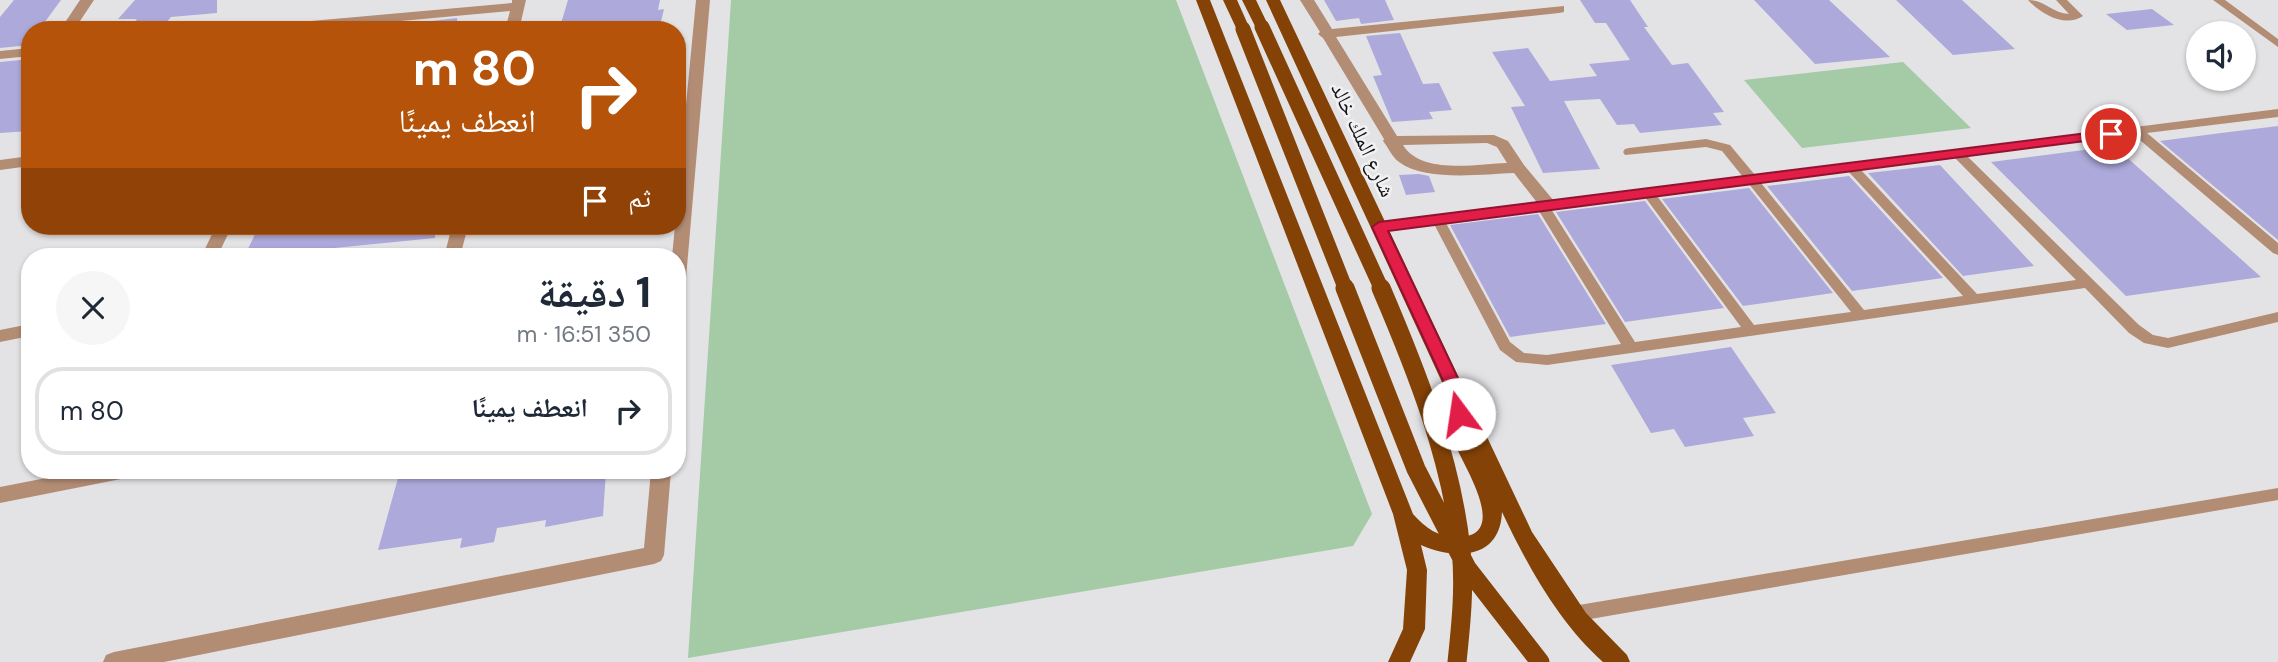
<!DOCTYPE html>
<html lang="ar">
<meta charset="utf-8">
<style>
body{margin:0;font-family:"DM Sans","Noto Naskh Arabic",sans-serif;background:#f6f6f7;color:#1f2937;direction:rtl;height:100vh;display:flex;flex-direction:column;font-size:26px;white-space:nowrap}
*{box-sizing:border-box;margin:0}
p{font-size:23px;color:#747a83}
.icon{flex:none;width:38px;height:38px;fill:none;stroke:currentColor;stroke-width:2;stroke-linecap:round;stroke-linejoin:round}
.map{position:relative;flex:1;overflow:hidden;direction:ltr}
.sheet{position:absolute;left:21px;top:248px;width:665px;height:231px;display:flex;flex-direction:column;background:#fff;border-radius:28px;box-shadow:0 2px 5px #0004;direction:rtl}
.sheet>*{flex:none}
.guide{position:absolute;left:21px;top:21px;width:665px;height:214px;border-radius:28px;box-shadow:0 2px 5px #0004;direction:rtl;background:#b45309;color:#fff;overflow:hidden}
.tools{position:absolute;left:2186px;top:21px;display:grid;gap:14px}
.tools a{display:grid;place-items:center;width:70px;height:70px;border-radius:50%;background:#fff;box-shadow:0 2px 5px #0004;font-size:35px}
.pin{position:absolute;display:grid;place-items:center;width:60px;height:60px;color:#fff;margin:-30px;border:4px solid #fff;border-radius:50%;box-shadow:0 2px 7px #0007}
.me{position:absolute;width:77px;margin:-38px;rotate:346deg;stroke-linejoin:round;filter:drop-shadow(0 0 5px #0008)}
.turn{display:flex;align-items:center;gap:24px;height:147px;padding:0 35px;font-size:32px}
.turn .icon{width:91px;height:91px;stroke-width:2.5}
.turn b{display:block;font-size:49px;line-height:60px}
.then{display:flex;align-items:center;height:66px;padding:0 35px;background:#0003;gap:14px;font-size:26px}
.round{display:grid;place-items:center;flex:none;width:74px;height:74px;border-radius:37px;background:#f6f6f7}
.overview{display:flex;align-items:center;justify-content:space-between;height:119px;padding:0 35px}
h1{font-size:42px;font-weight:700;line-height:52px}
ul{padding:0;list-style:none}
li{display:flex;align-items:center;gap:21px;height:88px;margin:0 14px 10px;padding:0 21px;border:4px solid #e0e1e3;border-radius:28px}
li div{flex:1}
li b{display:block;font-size:26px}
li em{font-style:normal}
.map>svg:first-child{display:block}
.green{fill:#a4caa6}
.building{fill:#ada9db}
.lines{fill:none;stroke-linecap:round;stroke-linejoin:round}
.service{fill:#b38c74;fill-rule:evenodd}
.minor{fill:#b38c74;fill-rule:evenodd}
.primary{fill:#844206;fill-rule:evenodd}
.primary-bridge-far1{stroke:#844206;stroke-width:15}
.primary-bridge{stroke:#844206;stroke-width:19}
.route{fill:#e11d48;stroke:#92132f;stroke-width:2}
.labels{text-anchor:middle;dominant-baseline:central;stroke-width:5;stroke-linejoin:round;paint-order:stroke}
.street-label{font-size:21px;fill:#131314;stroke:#f1f0f3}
</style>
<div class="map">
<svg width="2278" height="662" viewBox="0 0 2278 662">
<rect width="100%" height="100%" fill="#e3e3e6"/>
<path class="green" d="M731,0H1176L1372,514L1353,546L688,658Z
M1903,62L1971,128L1802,148L1744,80Z"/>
<path class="building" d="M14,0H61L39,30H30V45L0,48V17Z
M135,0H217V13L171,17L165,24L132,25L137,19H118Z
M568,0H660L658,10L664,9L659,30H559Z
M1324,0H1385L1394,20L1361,24L1359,18L1336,21Z
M1580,0H1630L1648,27H1644L1672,65L1688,63L1724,112L1713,113L1722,125L1640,133L1634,124L1617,125L1600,99L1564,101L1600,169L1543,173L1511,107L1525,106L1492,52L1528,48L1550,81L1597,76L1589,64L1630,60L1606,23H1595Z
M1754,0H1829L1890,57L1815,64Z
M1896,0H1962L2015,49L1953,55Z
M2152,9L2174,25L2127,30L2106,14Z
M457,18L458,30H428L432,21Z
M1400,33L1423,84L1439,83L1452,110L1429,112L1433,119L1392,122L1373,76L1382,75L1366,36Z
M30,59V131L0,133V62Z
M2278,126V240L2160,141L2221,133Z
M2114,146L2261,277L2126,296L1991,162Z
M1940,165L2034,266L1963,276L1868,173Z
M1419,174L1429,176L1435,192L1406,195L1399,175Z
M1849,176L1943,278L1852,291L1767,186Z
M1749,188L1833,293L1743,306L1662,199Z
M1645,201L1724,308L1625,322L1556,212Z
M1538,214L1606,324L1510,337L1450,225Z
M259,226H435V238L244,257Z
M1731,347L1776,413L1743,418L1754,436L1685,447L1674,429L1651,433L1611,365Z
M400,471H606L603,516L545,527L546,520L497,528L494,542L460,548L462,538L378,550Z"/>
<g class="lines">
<path class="service" d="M2028,0C2045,0 2052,13 2069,14L2056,0H2067L2083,16C2065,28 2041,14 2028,0Z
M2213,0H2225L2278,39V47Z
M2278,109V117L2147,133L2278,243V255L2273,253L2134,135L1967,156L2139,325L2153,335L2168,338L2278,312V322L2168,348L2144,343L2129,333L2085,288L1547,365L1516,362L1500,350L1434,224L1379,231L1373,227L1379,223L1743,177L1722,151L1706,147L1625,155L1623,152L1625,149L1629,148L1706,139L1730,145L1755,175ZM1955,158L2076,280L1977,294L1861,170ZM1848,171L1963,296L1864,310L1761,183ZM1749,184L1851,312L1754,325L1657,196ZM1645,197L1741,327L1635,342L1551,209ZM1539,211L1621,344L1547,355L1524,353L1510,342L1446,223Z
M2278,488V500L1573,622L1567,619L1565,614L1567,609L1573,606Z"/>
<path class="minor" d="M80,0H94L74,30H60Z
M512,0H526L519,30H505L510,11L302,30H248L255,26L512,3Z
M696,0H710L685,290L677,296V257H672L675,226H677V199Z
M1300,0H1314L1332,29L1564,6V12L1559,13L1336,37L1397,136L1494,135L1508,141L1524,165L1554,201L1556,205L1554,209H1542L1514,173C1482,174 1426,182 1399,162C1392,157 1388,147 1383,141L1384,139L1323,38L1318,34L1320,32ZM1487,143L1497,147L1507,163C1477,164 1421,175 1403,145Z
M30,48V56L0,59V51Z
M30,156V166L0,170V160Z
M216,226H232L217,257H201Z
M452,226H468L460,257H444Z
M30,324V336L0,342V330Z
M82,471H131L128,477L121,479L0,503V487Z
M651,471H671L664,555L661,561L654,564L164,662H103L106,655L114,652L644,548Z"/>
<path class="primary" d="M1196,0H1210L1413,514C1426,529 1440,538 1460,537C1511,535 1461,462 1454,442C1450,431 1450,420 1449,409L1452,404L1266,0H1280L1532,532L1586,613L1627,655L1630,662H1603C1559,623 1527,565 1502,512C1500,560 1455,560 1421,545L1427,570L1425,629L1410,662H1388L1403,629L1407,570L1393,514Z
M1223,0H1237L1250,29L1248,32H1238Z
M1242,0H1256L1269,27L1267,30H1257Z"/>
<path class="primary-bridge-far1" d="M1262,27L1382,290
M1243,29L1346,290"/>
<path class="primary-bridge" d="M1345,288L1416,469L1467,568L1540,662
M1381,288C1417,372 1451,458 1461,549C1465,587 1461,624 1457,662"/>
</g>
<path class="route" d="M2111,130L2116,131V137L1388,231L1464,391L1467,414L1465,419H1453L1448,391L1372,227L1379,222Z"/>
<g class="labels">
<g class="street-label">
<text transform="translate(1363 140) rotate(65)">شارع الملك خالد</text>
</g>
</g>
</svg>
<div class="tools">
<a><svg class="icon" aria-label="sound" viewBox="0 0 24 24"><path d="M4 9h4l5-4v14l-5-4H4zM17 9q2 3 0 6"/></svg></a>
</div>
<div class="pin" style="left:2111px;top:134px;background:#d93025"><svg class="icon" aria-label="arrive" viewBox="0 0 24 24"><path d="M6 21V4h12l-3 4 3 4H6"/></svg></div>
<svg class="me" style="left:1459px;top:414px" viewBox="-20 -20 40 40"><circle r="19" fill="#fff"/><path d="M0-13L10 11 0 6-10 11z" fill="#e11d48"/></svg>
<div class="guide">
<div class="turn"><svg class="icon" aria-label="right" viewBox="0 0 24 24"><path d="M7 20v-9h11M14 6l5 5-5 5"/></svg><div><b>80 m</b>انعطف يمينًا</div></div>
<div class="then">ثم<svg class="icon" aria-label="arrive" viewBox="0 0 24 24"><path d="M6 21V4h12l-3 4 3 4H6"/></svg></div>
</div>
<section class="sheet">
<div class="overview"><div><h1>1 دقيقة</h1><p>350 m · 16:51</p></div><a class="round"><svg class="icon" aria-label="close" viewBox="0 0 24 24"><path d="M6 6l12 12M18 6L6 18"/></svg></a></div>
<ul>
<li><svg class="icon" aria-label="right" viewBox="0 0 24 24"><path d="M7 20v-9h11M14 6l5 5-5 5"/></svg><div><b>انعطف يمينًا</b></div><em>80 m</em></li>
</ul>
</section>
</div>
